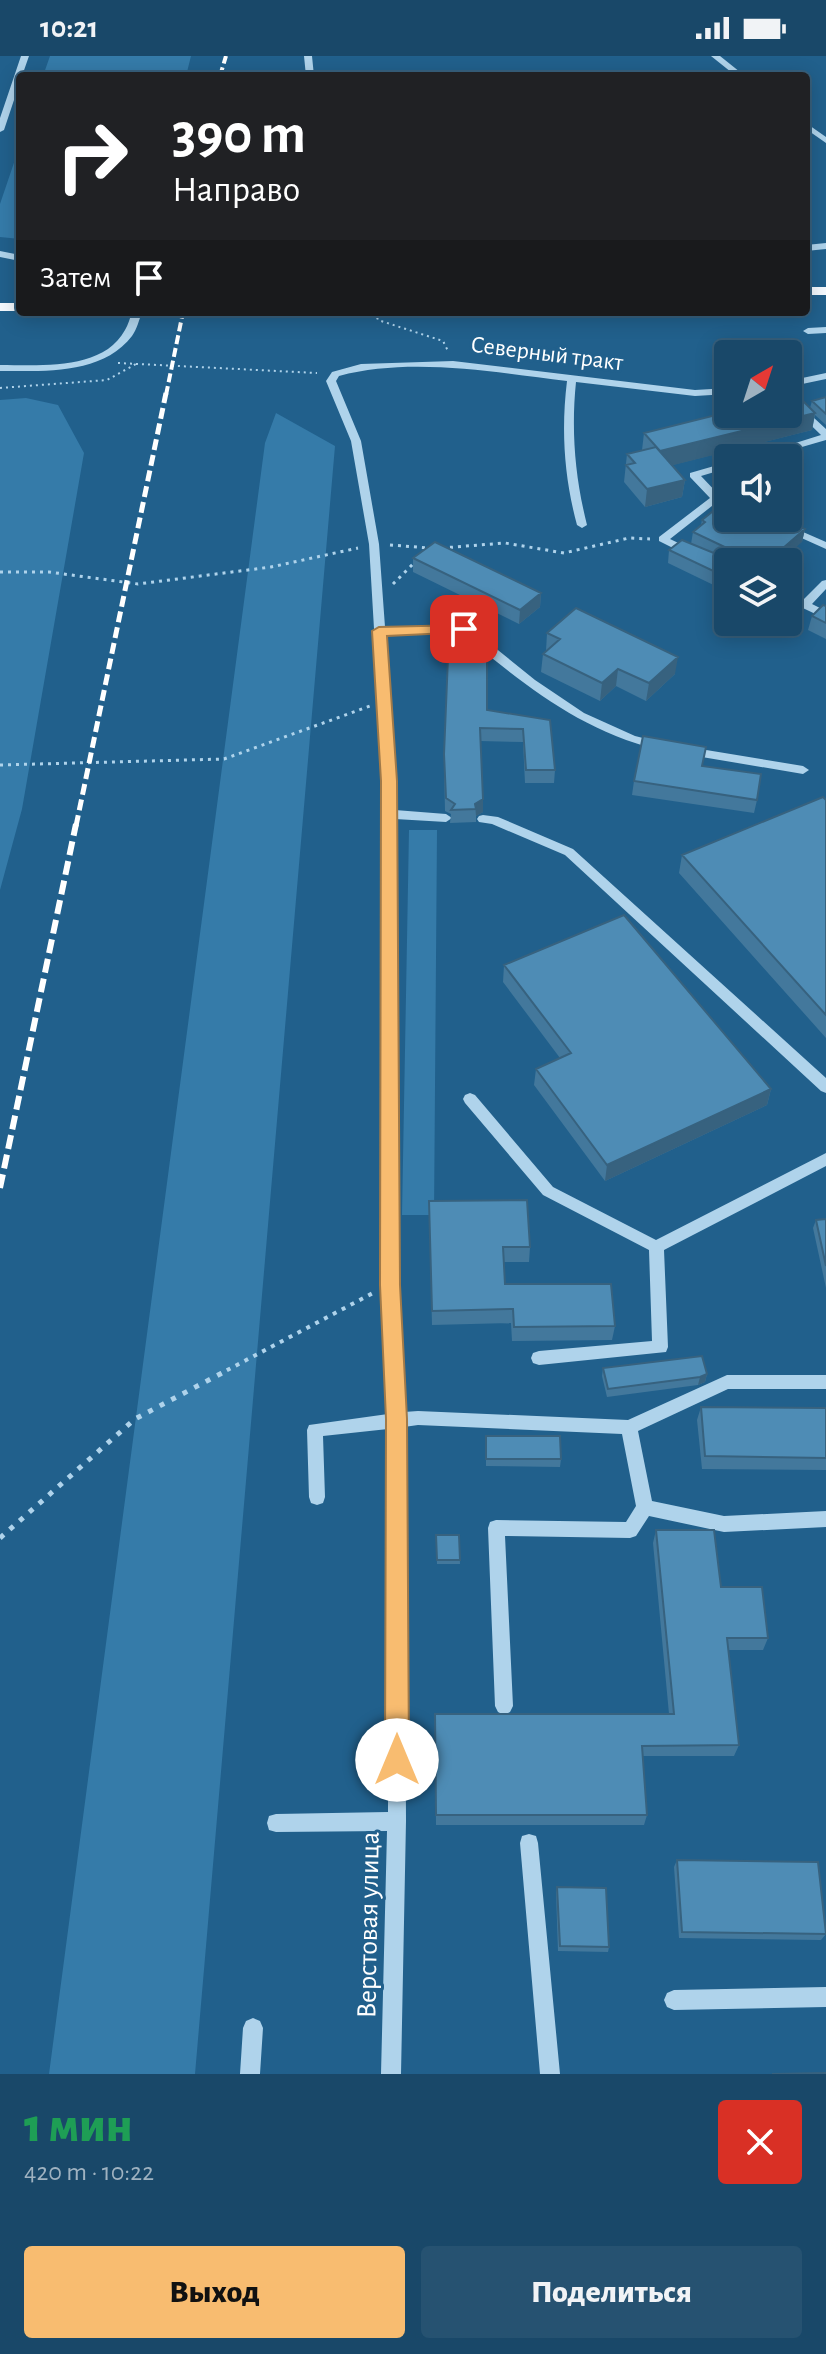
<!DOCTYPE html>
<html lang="ru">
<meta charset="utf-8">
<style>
body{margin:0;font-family:"Alegreya Sans",sans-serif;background:#265271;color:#f1f3f6;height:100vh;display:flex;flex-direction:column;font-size:30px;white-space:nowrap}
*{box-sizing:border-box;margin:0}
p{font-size:26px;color:#9fb2c0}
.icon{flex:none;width:44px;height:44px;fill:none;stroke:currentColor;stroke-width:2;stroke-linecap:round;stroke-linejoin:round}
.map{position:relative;height:2018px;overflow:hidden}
.sheet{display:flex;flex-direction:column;background:#194869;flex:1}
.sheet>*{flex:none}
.hud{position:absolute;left:16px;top:16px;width:794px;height:244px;border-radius:8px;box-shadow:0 4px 20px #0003,0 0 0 2px #37607d;background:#202124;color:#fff;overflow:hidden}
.needle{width:52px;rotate:39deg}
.tools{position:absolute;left:714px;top:284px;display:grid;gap:16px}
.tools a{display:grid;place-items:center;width:88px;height:88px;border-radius:8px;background:#194869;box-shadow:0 4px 20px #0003,0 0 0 2px #37607d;font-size:40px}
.pin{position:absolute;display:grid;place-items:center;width:68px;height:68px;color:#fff;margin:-34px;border-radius:16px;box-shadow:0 4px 12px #0006}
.me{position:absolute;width:88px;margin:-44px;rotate:0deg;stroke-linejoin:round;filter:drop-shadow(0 0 6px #0008)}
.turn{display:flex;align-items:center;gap:28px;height:168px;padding:0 24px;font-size:36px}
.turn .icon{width:104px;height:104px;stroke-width:2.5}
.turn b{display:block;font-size:56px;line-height:68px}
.then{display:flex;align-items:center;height:76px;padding:0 24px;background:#0003;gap:16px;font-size:30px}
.round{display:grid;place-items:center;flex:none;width:84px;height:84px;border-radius:8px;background:#265271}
.headline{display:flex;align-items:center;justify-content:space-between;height:136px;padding:0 24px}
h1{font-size:48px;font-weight:800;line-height:60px;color:#1e9e55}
.primary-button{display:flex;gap:16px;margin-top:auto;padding:16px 24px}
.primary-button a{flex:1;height:92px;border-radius:8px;background:#f8bc70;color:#111;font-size:32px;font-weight:800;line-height:92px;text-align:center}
.primary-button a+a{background:#265271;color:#f1f3f6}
.status{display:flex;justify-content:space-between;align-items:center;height:56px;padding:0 40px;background:#194869;direction:ltr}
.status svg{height:22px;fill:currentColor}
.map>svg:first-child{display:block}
.green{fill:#357ba9}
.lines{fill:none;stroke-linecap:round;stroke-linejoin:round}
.path-far3{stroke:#afd3eb;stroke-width:2;stroke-dasharray:2 4;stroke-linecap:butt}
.path-far2{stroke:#afd3eb;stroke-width:3;stroke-dasharray:3 5;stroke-linecap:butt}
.path-far1{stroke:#afd3eb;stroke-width:4;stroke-dasharray:4 6;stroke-linecap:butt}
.path{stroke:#afd3eb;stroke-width:5;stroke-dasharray:5 8;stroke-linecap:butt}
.minor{fill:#afd3eb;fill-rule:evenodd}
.major{fill:#f4f9fe;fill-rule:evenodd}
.rail-far2{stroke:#fff;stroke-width:4;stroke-dasharray:9 4;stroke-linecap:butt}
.rail-far1{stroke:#fff;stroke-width:5;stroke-dasharray:11 5;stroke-linecap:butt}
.rail{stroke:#fff;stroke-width:6;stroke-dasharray:14 6;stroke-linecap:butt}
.wall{fill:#43789c}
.shaded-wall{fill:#37627f}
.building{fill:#4e8cb5;stroke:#37627f;stroke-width:2}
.route{fill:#f8bc70;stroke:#a17a49;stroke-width:2}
.labels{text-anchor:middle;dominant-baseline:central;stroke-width:6;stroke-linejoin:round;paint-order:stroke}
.far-street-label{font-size:24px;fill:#fff;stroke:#21608c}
.street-label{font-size:28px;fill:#fff;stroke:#21608c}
</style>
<div class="status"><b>10:21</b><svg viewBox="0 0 49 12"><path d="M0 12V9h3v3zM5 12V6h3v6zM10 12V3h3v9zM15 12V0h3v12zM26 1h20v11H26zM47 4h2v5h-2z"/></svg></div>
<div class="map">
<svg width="826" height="2018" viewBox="0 0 826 2018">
<rect width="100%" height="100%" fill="#21608c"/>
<path class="green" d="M50,0H191L186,20H43Z
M20,89V183L0,181V148Z
M26,342L58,349L84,397L22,753L0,834V344Z
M276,357L335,390L195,2018H49L265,387Z
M409,774H437L434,1159H402Z"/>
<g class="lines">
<path class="path-far3" d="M375,256L378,264L443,285L448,295
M118,307L317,317
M0,332L107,324L136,308"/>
<path class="path-far2" d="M390,489L429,492
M442,492L505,487L564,497L629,482L650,483
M0,516H49L138,528L271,511L358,492
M393,528L418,503
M0,709L224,703L370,650"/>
<path class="path-far1" d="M218,1319L373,1237"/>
<path class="path" d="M0,1482L135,1363L222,1317"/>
<path class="minor" d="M21,0H29L22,20H20V26L4,74L0,76V62Z
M304,0H312L314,20H306Z
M711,0H720L745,20H736Z
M806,67L826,81V87L806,73Z
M826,187V193L806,195V189Z
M0,195L20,199V205L0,201Z
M132,256H142C139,264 137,273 132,280C102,319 44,315 0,315V309C39,309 103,315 125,274C128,269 130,262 132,256Z
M826,271V277L808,278L803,275L808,272Z
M453,305L695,334L728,332V338L695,340L576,326C571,375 575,421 587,469L582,472L577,469C564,421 561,374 567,325C494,316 410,301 339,320L336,325L361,385L379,488L385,571L468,570L535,624L584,657L635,680L663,687L665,690L659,694C577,673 525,629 461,577L385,578L395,754L446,758L452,762L446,766L395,763L398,1229L404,1356L418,1355L628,1364L727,1319H826V1333H728L638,1375L652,1445L724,1460L826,1455V1471L724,1476L649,1460L636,1480L630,1482L505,1480L513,1650L510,1656L504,1659L498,1656L495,1650L488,1472L490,1466L496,1464L626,1466L636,1450L622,1378L418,1369L404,1371L406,1765L401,2018H381L387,1775L276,1776L269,1774L267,1767L269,1760L276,1758L388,1756V1373L323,1380L325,1441L323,1447L317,1449L311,1447L309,1441L307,1374L309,1369L388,1358L382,1229L383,725L369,488L351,385L326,325L332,316L361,308Z
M826,317V323L788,331V325Z
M788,338L826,373V384L764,402H748L821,379L788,347Z
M728,406V412L701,420L720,440L728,443V450L717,446L670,483L695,495V499H687L659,485V481L710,442L690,421V417Z
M757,462H771L826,486V493Z
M826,524V533L812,548L826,555V563L788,545V538L803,544L822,525Z
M688,691L803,710L809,714L803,718L684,698L682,695L684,692Z
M483,759L498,761L573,793L826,1022V1037L821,1035L565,799L492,768L479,766L477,763L479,760Z
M470,1037L475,1039L553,1131L656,1184L826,1097V1110L664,1194L668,1291L666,1296L539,1309L533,1307L531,1302L533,1297L539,1295L652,1285L649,1194L543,1139L465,1047L463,1043L465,1039Z
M529,1778L536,1780L538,1787L560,2018H540L520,1787L522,1780Z
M826,1931V1951L674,1954L667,1951L664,1944L667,1937L674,1934Z
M253,1962L260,1965L263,1972L260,2018H240L243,1972L246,1965Z"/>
<path class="major" d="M806,231H826V239H806Z
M0,247H20V255H0Z"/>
<path class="rail-far2" d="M220,20L226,0
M166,339L183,256"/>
<path class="rail-far1" d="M76,770L166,337"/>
<path class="rail" d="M0,1132L76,768"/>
</g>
<path class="wall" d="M826,341V369L815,359L812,374L672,409L685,424L682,441L645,451L624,426L627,398L642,394L644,377L810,352L812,345Z
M702,464L805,473L802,486L728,506V536L668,507L669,494L691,488L693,476L701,469Z
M413,502L541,537L540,551L519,568L413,516Z
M826,550V583L808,574L812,560Z
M547,577L675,618L646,645L616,630L600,645L541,616L543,598L546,595Z
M448,601L487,654L550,664L555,714L554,727H525L523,686L480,685L483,756L476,760V766L450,767L451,758L445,755L444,711Z
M703,710L757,744L754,757L632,739L634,725Z
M826,744V982L679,817L682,799Z
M504,909L771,1033L767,1049L605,1125L534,1029L536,1013L560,1002L503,926Z
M429,1145L530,1191L529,1206H504L505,1228L615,1270L612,1284L512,1285L511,1267L432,1269Z
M826,1163V1232L813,1172L816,1164Z
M603,1312L707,1318L705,1326L698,1329L607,1341L602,1320Z
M701,1351L826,1352V1414L702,1413L697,1364Z
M486,1380L561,1403L560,1411L486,1410Z
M656,1474L721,1531L768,1582L763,1594H728L739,1689L734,1700H643L647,1759L644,1769H436L435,1669L669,1658L653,1487Z
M436,1479H459L460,1508H437Z
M677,1804L826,1878L821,1884L679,1882L674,1811Z
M557,1831L609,1891L608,1896L558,1895L556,1836Z"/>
<path class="shaded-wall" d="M815,357L812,374L658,413L660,395Z
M685,424L682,441L645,451L647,433Z
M805,473L802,486L779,506H767Z
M541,537L540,551L519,568L520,554Z
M678,601L675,618L646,645L649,627Z
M618,613L616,630L600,645L602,627Z
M483,743V756L476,760L475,748Z
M771,1033L767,1049L605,1125L607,1109Z
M707,1318L705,1326L698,1329L700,1321Z"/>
<path class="building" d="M798,340L815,357L660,395L644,377L728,356V358H788V342Z
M826,341V358L812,345Z
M656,391L685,424L647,433L626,409L635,407L627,398Z
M728,443V462H780L805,473L767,506H728V522L669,494L682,484L733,505L731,494L693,476L705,466L702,464Z
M435,486L541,537L520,554L413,502Z
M823,549L826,550V567L812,560Z
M576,552L678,601L649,627L618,613L602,627L543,598L560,583L547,577Z
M448,601H487V654L550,664L555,714H526L523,673L480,672L483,743L475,748L476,753L451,754L455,748L446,742L444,698Z
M643,680L706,691L702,710L761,718L757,744L634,725Z
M823,741L826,744V959L682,799Z
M624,859L771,1033L607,1109L536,1013L571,997L504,909Z
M527,1144L530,1191H503L505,1228H611L615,1270L514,1271L513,1253L432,1255L429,1145Z
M826,1163V1210L816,1164Z
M702,1300L707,1318L700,1321L608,1333L603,1312Z
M701,1351L826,1352V1402L705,1400Z
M486,1380H560L561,1403H486Z
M656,1474H714L721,1531H762L768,1582H727L739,1689L642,1690L647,1759H436L435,1658H674Z
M436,1479H459L460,1504H437Z
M677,1804L818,1806L826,1878L682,1876Z
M557,1831L606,1832L609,1891L560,1890Z
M826,2017V2018H772Z"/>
<path class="route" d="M464,569L471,573L469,576L387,580L397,725L400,1229L407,1363L409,1704L406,1712L397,1716L389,1712L385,1704L386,1363L380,1229L381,725L372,575L379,571Z"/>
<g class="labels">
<g class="far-street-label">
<text transform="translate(547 298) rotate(7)">Северный тракт</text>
</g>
<g class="street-label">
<text transform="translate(369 1869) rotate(-89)">Верстовая улица</text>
</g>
</g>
</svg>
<div class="tools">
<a><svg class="needle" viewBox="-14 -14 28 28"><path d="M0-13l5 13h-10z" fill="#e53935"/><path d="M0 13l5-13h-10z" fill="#9fb2c0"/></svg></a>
<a><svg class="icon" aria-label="sound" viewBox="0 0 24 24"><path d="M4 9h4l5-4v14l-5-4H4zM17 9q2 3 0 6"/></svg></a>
<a><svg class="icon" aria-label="layers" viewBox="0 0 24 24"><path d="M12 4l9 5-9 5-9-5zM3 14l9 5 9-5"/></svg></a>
</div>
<div class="pin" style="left:464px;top:573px;background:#d93025"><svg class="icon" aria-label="arrive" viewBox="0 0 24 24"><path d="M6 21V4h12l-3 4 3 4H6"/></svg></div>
<svg class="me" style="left:397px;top:1704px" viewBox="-20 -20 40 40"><circle r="19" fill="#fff"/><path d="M0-13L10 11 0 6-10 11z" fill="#f8bc70"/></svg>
<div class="hud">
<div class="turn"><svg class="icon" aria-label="right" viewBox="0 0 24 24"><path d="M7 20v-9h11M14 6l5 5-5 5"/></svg><div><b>390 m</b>Направо</div></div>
<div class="then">Затем<svg class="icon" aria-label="arrive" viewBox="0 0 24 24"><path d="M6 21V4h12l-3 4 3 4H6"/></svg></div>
</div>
</div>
<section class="sheet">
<div class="headline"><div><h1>1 мин</h1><p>420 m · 10:22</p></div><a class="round" style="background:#d93025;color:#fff"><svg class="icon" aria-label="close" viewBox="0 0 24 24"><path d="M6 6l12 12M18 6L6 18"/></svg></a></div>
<div class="primary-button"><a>Выход</a><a>Поделиться</a></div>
</section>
